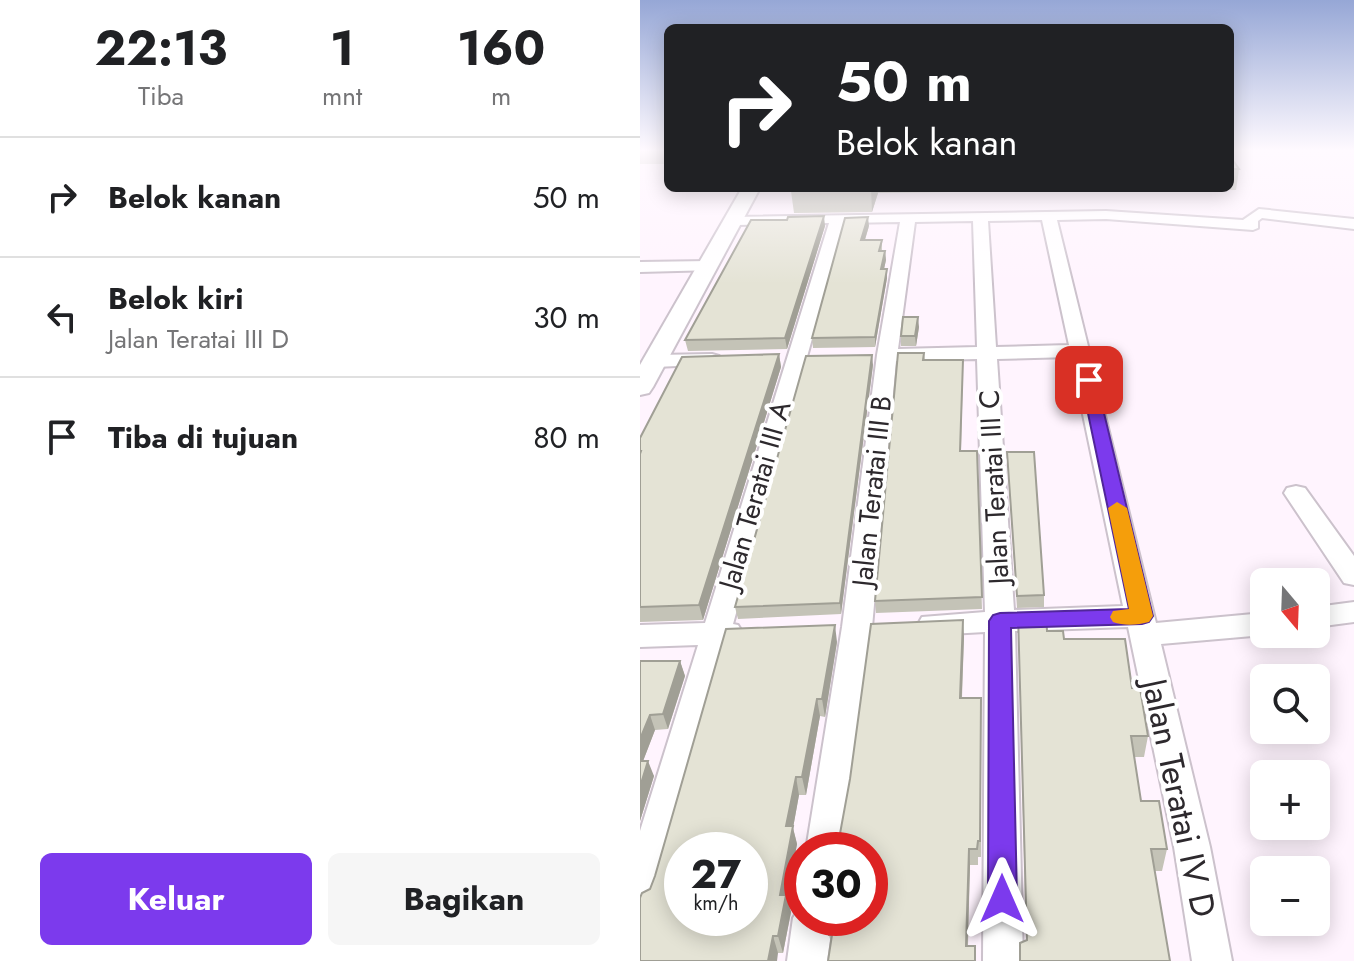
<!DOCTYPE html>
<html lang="id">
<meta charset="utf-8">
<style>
body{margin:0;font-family:Jost,sans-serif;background:#f6f6f6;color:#202124;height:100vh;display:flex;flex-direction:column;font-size:30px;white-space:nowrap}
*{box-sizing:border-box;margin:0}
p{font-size:26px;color:#757577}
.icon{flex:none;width:44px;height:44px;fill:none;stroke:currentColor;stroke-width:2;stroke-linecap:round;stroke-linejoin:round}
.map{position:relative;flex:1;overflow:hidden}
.drawer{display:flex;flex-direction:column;background:#fff;width:640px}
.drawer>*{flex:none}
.guide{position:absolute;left:24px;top:24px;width:570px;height:168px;border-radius:12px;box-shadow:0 4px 20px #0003;background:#202124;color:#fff;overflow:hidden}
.needle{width:52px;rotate:161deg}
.controls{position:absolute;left:610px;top:568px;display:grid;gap:16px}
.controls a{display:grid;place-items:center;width:80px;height:80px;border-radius:12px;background:#fff;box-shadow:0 4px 20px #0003;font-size:40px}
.speed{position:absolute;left:24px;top:832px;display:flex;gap:16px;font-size:40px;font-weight:700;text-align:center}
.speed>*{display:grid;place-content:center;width:104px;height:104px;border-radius:50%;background:#fff;box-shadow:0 4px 20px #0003;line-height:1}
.speed small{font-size:20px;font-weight:400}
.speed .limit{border:12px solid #d22;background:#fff;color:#111}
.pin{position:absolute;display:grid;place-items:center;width:68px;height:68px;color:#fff;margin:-34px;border-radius:16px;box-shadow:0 4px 12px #0006}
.me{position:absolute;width:88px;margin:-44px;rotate:0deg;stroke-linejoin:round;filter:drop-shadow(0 0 6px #0008)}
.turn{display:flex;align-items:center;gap:28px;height:168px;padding:0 40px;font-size:36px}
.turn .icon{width:104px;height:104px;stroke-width:2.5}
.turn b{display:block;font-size:56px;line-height:68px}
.eta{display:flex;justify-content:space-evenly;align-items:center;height:136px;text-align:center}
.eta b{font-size:48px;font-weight:700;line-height:56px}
.cta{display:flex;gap:16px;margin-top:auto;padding:16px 40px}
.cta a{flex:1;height:92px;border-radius:12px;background:#7c3aed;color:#fff;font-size:32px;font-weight:700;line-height:92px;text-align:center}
.cta a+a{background:#f6f6f6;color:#202124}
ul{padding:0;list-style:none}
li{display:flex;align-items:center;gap:24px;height:120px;padding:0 40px;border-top:2px solid #e0e0e0}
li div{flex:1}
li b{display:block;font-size:30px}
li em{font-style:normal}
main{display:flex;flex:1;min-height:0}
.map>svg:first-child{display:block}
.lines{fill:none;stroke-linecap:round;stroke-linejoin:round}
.minor-casing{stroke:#ccc2cc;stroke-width:4}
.tertiary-casing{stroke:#ccc2cc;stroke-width:4}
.minor{fill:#fff;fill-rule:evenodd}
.tertiary{fill:#fff;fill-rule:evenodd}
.wall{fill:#c4c3b7}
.shaded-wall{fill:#a09f95}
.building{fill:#e4e3d5;stroke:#a09f95;stroke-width:2;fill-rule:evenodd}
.route{fill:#7c3aed;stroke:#51269a;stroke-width:2}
.slow{fill:#f59e0b}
.labels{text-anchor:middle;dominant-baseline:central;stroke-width:8;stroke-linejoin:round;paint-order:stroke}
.street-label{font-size:28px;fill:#2d292d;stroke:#fff}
.near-street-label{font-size:34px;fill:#2d292d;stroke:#fff}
</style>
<main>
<section class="drawer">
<div class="eta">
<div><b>22:13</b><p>Tiba</p></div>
<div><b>1</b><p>mnt</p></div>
<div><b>160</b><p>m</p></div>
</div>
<ul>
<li><svg class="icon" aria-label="right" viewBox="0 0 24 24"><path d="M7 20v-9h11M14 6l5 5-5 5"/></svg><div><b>Belok kanan</b></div><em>50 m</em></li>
<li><svg class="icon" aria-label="left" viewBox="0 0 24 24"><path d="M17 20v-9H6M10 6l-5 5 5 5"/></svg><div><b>Belok kiri</b><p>Jalan Teratai III D</p></div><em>30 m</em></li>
<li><svg class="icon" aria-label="arrive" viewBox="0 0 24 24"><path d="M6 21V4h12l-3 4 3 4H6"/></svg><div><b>Tiba di tujuan</b></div><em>80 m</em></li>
</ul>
<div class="cta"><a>Keluar</a><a>Bagikan</a></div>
</section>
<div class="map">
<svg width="714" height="961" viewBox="0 0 714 961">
<rect width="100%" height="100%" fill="#fff4fe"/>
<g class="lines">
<g class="minor-casing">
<path id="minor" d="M619,209L714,219V229L622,218L618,221V228L613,230L466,219L417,220L516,623L624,613V635L521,644L570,847L592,961H552L534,847L488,627L375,631L383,961H343L345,632L292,635L282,631L278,624L282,617L345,612L337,359L256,361L232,627L202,850H166L202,627L237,355L260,222L204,223L93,624L98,625L103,633L98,641L88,644L19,892L14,905L0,910V831L58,645L0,647V625L65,623L189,223L95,225L87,220L90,217L466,211L603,220ZM402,220L429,345L356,347L348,221ZM333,221L337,347L258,349L275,222ZM431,357L483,606L374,610L357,359Z
M69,261L77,266L75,270L0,272V262Z
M72,354L79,356L82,360L79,364L16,367L6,361L16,355Z
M656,486L665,488L714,556V585L704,583L644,493L647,488Z
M714,602V622L676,627V607Z
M162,903V918H193L187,961H147L153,918Z"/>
</g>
<g class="tertiary-casing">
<path id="tertiary" d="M102,188H120L13,387L9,393L0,395V365Z"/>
</g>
<use href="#minor" class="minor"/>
<use href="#tertiary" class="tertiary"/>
</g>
<path class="wall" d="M0,150H28V164H0Z
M590,156L599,169L596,190L386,191L238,193L232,212L154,213L151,191L153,188H590Z
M147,220L185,226L147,349L48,351L45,340Z
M229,226L225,240H242V251H245L246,260L244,269L247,278L235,347L173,348L172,338Z
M279,327L276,346H261V336Z
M284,353L285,360L323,370L321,451H337L342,609L236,613L235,601Z
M139,354L141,367L63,620L0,622V438Z
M233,365L201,614L98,619L95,607Z
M367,452L404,595V607L377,608Z
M378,614L407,631L492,688L508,736L504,757H494L501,801L527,849L522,871H515L530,961H380V943L386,941Z
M324,637L322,698H341V857H338V865H330L328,946L191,943L189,935Z
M197,642L185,717L180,716L166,795H159L153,828L157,844L147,899L151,912L143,953H138L10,889Z
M0,661H40L45,676L28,729L15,730L3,761L14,776L0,821Z"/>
<path class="shaded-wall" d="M231,188H237L238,193L232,212Z
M184,216L185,226L147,349L145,338Z
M228,217L229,226L222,249L221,240Z
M245,251L246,260L242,278L241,269Z
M247,269V278L235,347V337Z
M278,317L279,327L276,346L275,336Z
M139,354L141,367L63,620L59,605Z
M232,355L233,365L201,614L200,603Z
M323,620L324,637L321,715L320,698Z
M195,625L197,642L185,717L182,699Z
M40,661L45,676L28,729L23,714Z
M177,699L180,716L166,795L162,777Z
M10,715L15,730L0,769V739Z
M8,761L14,776L0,821V787Z
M156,777L159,795L153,828L157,844L147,899L151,912L143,953L138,936L140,895L146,826Z
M329,849L330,865L327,961L326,946Z
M133,936L138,953L137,961H128Z"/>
<path class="building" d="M590,156L599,169H590Z
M153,188H231V190L151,191Z
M184,216L145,338L45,340L111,220H147L148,217Z
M228,217L221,240H242L239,251H245L241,269H247L235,337L172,338L205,218Z
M263,317H278L275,336H261Z
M258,353H284L283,360H323L320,451H337L342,597L235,601Z
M139,354L59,605L0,607V454L1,451H0V438L42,357Z
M232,355L200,603L95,607L166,356Z
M367,452H394L404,595L377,596Z
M406,612L407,631H423L424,639H485L492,688H500L508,736H491L501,801H519L527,849H511L530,961H380V943L387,940L378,614Z
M323,620L320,698H341L340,841H338L337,849H329L326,946H335V961H188L192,935H189L191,918H230V850H197L210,779L231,624Z
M195,625L182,699H177L162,777H156L146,826H153L140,895H146L138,936H133L128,961H0V898L2,893L10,889L15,876L86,629ZM42,850H110V918H42Z
M0,661H40L23,714L10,715L0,739Z
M0,761H8L0,787Z"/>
<linearGradient id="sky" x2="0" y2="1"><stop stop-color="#96a7d6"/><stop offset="0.53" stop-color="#fffaff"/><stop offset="1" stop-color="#fffaff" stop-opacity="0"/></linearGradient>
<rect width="714" height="284" fill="url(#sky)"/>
<path class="route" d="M449,376L456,380L513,616L509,622L502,624L371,628L377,899L373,909L362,913L352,909L348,899L349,621L353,615L360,613L489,609L441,380Z"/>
<path class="slow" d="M477,502L487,508L513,616L509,622C498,625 484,626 473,622L470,617L473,611L489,609L468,508Z"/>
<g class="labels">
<g class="street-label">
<text transform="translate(354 487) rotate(-93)">Jalan Teratai III C</text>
<text transform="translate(232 491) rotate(-84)">Jalan Teratai III B</text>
<text transform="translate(115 495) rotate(-74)">Jalan Teratai III A</text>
</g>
<g class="near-street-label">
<text transform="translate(539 798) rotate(78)">Jalan Teratai IV D</text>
</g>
</g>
</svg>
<div class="controls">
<a><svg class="needle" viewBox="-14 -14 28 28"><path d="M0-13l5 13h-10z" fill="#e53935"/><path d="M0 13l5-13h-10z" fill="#757577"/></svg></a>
<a><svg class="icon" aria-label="search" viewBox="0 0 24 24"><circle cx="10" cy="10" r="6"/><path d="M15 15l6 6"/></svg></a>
<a>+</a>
<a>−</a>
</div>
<div class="speed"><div>27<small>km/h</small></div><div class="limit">30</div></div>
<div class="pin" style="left:449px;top:380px;background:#d93025"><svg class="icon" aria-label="arrive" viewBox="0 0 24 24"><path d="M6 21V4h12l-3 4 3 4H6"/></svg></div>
<svg class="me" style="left:362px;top:899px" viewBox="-20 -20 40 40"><path d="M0-17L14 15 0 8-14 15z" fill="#7c3aed" stroke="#fff" stroke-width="4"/></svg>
<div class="guide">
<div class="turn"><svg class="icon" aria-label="right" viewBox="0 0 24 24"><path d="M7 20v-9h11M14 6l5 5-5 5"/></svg><div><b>50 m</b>Belok kanan</div></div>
</div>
</div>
</main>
